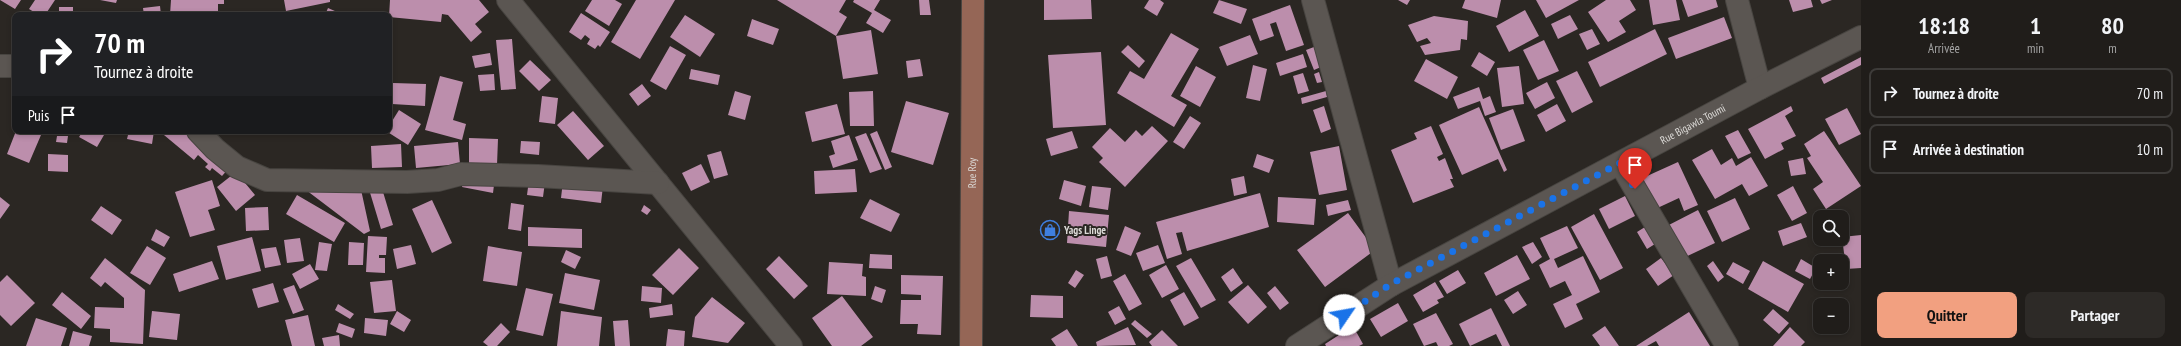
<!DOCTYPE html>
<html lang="fr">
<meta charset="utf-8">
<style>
body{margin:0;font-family:"PT Sans Narrow",sans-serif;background:#2d2a27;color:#f1f3f6;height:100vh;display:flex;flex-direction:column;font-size:15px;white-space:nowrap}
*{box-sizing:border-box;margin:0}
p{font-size:13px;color:#a2a2a2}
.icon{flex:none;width:22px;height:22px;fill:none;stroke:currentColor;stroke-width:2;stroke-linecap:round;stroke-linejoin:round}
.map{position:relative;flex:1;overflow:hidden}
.details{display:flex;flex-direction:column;background:#201d1a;width:320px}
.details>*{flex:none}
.banner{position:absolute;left:12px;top:12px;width:380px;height:122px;border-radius:8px;box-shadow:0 2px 6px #0003,0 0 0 1px #3d3b39;background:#202124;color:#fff;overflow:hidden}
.controls{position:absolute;left:1813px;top:210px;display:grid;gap:8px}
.controls a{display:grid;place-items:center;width:36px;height:36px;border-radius:8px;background:#201d1a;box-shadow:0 2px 6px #0003,0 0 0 1px #3d3b39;font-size:20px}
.pin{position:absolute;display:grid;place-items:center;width:34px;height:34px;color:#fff;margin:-41px -17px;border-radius:50% 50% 50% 0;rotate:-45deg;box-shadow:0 0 4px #0007}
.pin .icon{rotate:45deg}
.me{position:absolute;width:44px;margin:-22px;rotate:57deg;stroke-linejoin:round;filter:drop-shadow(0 0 3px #0008)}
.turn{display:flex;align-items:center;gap:14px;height:84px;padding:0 16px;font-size:18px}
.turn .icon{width:52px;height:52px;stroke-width:2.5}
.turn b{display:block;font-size:28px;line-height:34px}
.then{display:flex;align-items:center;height:38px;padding:0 16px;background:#0003;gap:8px;font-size:15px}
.eta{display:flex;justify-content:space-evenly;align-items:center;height:68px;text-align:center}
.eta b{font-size:24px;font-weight:700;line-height:28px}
.action{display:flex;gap:8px;margin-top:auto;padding:8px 16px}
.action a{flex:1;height:46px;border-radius:8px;background:#f2a080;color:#111;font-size:16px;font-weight:700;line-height:46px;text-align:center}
.action a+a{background:#2d2a27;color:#f1f3f6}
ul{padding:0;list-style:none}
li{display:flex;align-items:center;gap:12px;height:50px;margin:0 8px 6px;padding:0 8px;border:2px solid #3d3b39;border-radius:8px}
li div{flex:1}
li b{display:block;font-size:15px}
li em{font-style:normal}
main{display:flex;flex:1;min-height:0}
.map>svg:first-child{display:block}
.building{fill:#bc8eac}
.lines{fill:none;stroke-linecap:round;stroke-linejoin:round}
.minor-casing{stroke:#484541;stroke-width:24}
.major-casing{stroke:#484541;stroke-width:24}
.minor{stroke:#5b5652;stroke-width:22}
.major{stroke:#956656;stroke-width:22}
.route{stroke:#1a73e8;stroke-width:7;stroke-dasharray:0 12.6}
.labels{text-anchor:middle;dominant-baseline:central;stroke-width:4;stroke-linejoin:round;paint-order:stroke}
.street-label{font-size:11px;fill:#dddbd8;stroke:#2b2723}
.poi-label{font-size:11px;font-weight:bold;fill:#dddbd8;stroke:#2b2723;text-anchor:start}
</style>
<main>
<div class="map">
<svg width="1861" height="346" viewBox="0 0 1861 346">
<rect width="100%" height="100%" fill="#2b2723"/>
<path class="building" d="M0,0H21L15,9Z
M35,0H55L45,15H39L29,9Z
M100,0H117L116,3Z
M171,0H224V4H218V15H170Z
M284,0H330V2L286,11Z
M390,0H479L489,12L475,24L482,32L471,42L448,15L442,14L441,22L389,17Z
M592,0H615L622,4L609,26L585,11Z
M636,0H675L640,59L611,42Z
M777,0H846L839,12L847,17L836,36Z
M854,0H880L874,10L891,20L883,33L866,23L872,13L853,2Z
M919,0H929L931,15H920Z
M1044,0H1091L1092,19L1044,20Z
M1149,0H1160L1164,3L1157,16L1144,8Z
M1219,0L1247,9L1241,24L1213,13Z
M1398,0H1410L1407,5Z
M1465,0H1501L1497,18L1462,8Z
M1536,0H1579L1546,18Z
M1606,0H1630L1636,10L1619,21L1626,32L1608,42L1588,12Z
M1649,0H1676L1680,20L1653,25Z
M1682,0H1716L1718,7L1688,17Z
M1789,0H1811L1813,7L1793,12Z
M1820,0H1832L1822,4Z
M1290,5L1304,45L1286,51L1276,22L1270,24L1274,36L1260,41L1252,19Z
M160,6L161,15H144L143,8Z
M59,7H73V15H59Z
M328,8L344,15H325Z
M1525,10L1539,36L1509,52L1496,26Z
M581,13L610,32L600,47L598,45L595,49L587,44L590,39L585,35L581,40L569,32Z
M685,15L715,34L700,57L670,37Z
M1570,15L1578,29L1558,39L1551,24Z
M1434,16L1468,21L1467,40L1461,39L1460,50L1425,55L1420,46L1431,43L1427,38L1417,42L1408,25Z
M1724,17L1732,38L1676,59L1668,38Z
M752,19L779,29L773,45L747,36Z
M1592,29L1600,44L1587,50L1579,34Z
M1655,29L1667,54L1600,87L1588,62Z
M871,30L878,74L843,79L836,36Z
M1171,33L1199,49L1171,96L1187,105L1174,127L1117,93L1130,71L1144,79Z
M1250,35L1258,54L1227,66L1219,47Z
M512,39L516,89L501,90L496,40Z
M1544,40L1559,71L1538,80L1523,50Z
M1128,45L1145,61L1139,68L1121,52Z
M670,46L686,55L666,90L650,81Z
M1314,47L1321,67L1314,70L1306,50Z
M1101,52L1106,125L1053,128L1048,55Z
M1479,52L1495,62L1487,76L1471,66Z
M490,53L492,65L475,68L472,56Z
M1303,54L1307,67L1280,76L1276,63Z
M1861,57V65L1824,84L1821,78Z
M920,59L923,76L908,78L906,61Z
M1426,59L1458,77L1447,99L1414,81Z
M530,60L551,80L539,91L519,71Z
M1253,65L1267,69L1260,101L1246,98Z
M1196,66L1216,77L1200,107L1180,96Z
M1519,66L1524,104L1502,107L1497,68Z
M691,69L720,75L718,85L689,79Z
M1577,71L1593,102L1572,113L1556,81Z
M1319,72L1322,82L1317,83L1314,74Z
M1303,73L1309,91L1298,94L1293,76Z
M494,74L495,90L480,91L478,75Z
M440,76L463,82L453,120L466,124L462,140L425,130Z
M1547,82L1555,98L1535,109L1526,93Z
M393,83L426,84L425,106L392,104Z
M642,84L651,96L638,106L629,94Z
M1479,87L1483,99L1490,96L1496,112L1485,116L1480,101L1458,109L1453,97Z
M735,91L751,96L745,120L728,115Z
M873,91L874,126H850L849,92Z
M1326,91L1327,97L1302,104L1301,98Z
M542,96L558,98L555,124L539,122Z
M906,101L949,113L933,165L891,152Z
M837,104L845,134L812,142L805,112Z
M1557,104L1566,121L1546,132L1537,115Z
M1324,106L1331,129L1321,133L1313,110Z
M1791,106L1793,111L1785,116L1796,136L1781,143L1784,149L1765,159L1748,129Z
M1479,107L1507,170L1504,172L1498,159L1462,175L1439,125Z
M1847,108L1861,134L1839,145L1825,119Z
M1513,109L1525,141L1501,150L1489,118Z
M399,110L421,124L408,145L386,131H389V126Z
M573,111L604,146L588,160L557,125Z
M1190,116L1201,123L1184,149L1173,142Z
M1152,126L1168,141L1125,187L1099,162L1103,158L1092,147L1110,128L1125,142L1136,130L1142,136Z
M1431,126L1443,154L1437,157L1439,161L1445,158L1453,179H1450L1454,187L1413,203L1391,150L1417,139L1414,133Z
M1738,130L1751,153L1738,159L1725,136Z
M16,131H31L41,135L29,163L7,154Z
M83,131H98L104,135L97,147L79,137Z
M129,131H154L152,144L127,139Z
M167,131H202L236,160L222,176L212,168L210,171L205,167L208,164L198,155L194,160L164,135Z
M877,131L892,167L885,170L870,134Z
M1072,131L1078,148L1051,156L1046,139Z
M1824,131L1861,186L1826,209L1813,189L1823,182L1807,158L1811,156L1804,144Z
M866,133L882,169L870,173L855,137Z
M849,135L858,160L833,168L829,156L835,154L831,141Z
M57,136H68L67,143L56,142Z
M469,138L498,139L497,165L469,164Z
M521,141L540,142L539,155L520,153Z
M458,142L460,164L416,168L414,146Z
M401,144L402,167L372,168L371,146Z
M1339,146L1347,190L1319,195L1310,152Z
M1712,149L1721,165L1732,158L1736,166L1751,157L1768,186L1749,196L1742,184L1715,199L1692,160Z
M721,151L728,175L714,179L707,155Z
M48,154L68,155V172L48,171Z
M1257,154L1274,160L1269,173L1253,167Z
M1803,158L1806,174L1791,176L1788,161Z
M1678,162L1698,205L1684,211L1679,198L1651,211L1636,181Z
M701,164L710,182L691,191L682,173Z
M855,169L857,192L815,194L814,171Z
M236,172L255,195L236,211L217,187Z
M465,172L495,177L493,193L462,187Z
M1244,176L1247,193L1234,196L1231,179Z
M212,180L220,206L208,210L215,230L190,237L175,192Z
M529,180L545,182L543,197L527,195Z
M1064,180L1086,186L1081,206L1059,199Z
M563,181L603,186L601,203L561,198Z
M380,182L393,225L381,229L368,186Z
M360,185L370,231L364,234L306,190Z
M1092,186L1111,188L1108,210L1089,207Z
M1793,186L1807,213L1792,221L1777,195Z
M1260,193L1269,227L1187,251L1182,232L1176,233L1182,254L1167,259L1156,222Z
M297,195L345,223L334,242L286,214Z
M1625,196L1635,216L1609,229L1599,209Z
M0,197L10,205L0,219Z
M1278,197L1316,199L1314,225L1277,222Z
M1735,198L1750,229L1722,242L1707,211Z
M870,199L900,214L891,232L860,218Z
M432,200L452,243L432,253L412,209Z
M1348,200L1351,210L1328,216L1326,205Z
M511,203L524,205L521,231L508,229Z
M644,205L651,210L647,215L641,211Z
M101,206L122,220L112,235L91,220Z
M268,207L269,230L246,231L245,208Z
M1698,210L1715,243L1679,260L1663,228Z
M1069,211L1109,215L1106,247L1067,243Z
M1348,213L1375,250L1325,287L1297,250Z
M1594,214L1623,268L1600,280L1571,227Z
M1801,223L1807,237L1783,246L1778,231Z
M1125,226L1141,233L1131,256L1116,250Z
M1567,226L1578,248L1554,259L1558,268L1583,256L1600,292L1576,304L1583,319L1565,328L1553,304L1572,295L1565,281L1550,288L1539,265L1550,259L1540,238Z
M528,227L582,229V248L528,246Z
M1645,227L1655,244L1647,249L1637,232Z
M156,229L170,237L164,247L151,240Z
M1861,235V268L1846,269L1842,237Z
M368,236L387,237L386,255H379V258H385V273L366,272Z
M252,237L261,271L226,280L217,246Z
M300,238L304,261L287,263L284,240Z
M319,242L332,244L327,271L315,270Z
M349,242L364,243L363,265H348Z
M1533,242L1542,257L1532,264L1522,247Z
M411,245L416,264L397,269L393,249Z
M1158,245L1165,263L1143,271L1136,253Z
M147,246L166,258L150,285L130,273Z
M488,246L522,252L517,286L483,281Z
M276,247L281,265L265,268L261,249Z
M679,248L699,268L673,295L652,275Z
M566,250L581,257L575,269L561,262Z
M870,254L892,255V269L869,268Z
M1517,255L1530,279L1496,296L1484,273Z
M779,256L808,286L794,299L766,269Z
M1107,256L1112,276L1101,279L1096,259Z
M105,258L145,290L143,344L110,342V329L94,328L95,307L124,308V298L105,282L101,287L90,278Z
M1191,258L1216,300L1201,308L1176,266Z
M1661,258L1674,275L1658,286L1646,269Z
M1801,259L1816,268L1810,279L1795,271Z
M212,261L219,279L179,292L173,274Z
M1713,261L1724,277L1718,282L1707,266Z
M1763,261L1804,284L1788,312L1748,289Z
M829,262L863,264L862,276L866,277V296L827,294Z
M1733,262L1750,271L1743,284L1726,274Z
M310,264L319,279L300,289L292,274Z
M1166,265L1179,289L1162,298L1149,275Z
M1233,268L1243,283L1231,292L1221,277Z
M1076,270L1084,275L1075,288L1068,283Z
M1458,270L1466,283L1447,294L1439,281Z
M565,273L600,280L594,310L559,303Z
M1125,274L1142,304L1129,311L1113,281Z
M7,275L35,303L11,326L0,315V282Z
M901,275L943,276L941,335L917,334L918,324H900L901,300H921V295L901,294Z
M392,280L396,311L374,313L370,282Z
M1435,282L1444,297L1437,300L1439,303L1423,312L1413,295Z
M273,283L279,302L258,308L252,289Z
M294,285L304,310L293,314L283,289Z
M1248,285L1267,307L1248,324L1228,302Z
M642,286L662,288L661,303L641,301Z
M875,286L886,290L882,303L871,299Z
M1275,286L1289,303L1280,310L1267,293Z
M526,288L553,294L543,336L516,330Z
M1518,291L1527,305L1513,314L1504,300Z
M62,292L91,316L81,329L52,305Z
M1184,292L1199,318L1184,326L1170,300Z
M1031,295L1063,296V318L1030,317Z
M842,296L873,337L861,346H832L812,318Z
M712,297L745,323L728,343L692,337L695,317Z
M1398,303L1408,321L1381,337L1370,319Z
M338,304L354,314L350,319L335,310Z
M672,304L673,315L650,318L649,308Z
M1119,306L1126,319L1115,325L1108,312Z
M1491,308L1510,346H1502L1496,334L1470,346L1459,324Z
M1773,309L1789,323L1779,334L1763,320Z
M152,311L180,314L177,340L149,337Z
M397,311L411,320L404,332L390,324Z
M561,311L602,317L599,346H557Z
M1689,312L1710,346H1659L1656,341L1647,346H1636Z
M1436,313L1453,344L1449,346H1438L1436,342L1424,346L1413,324Z
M308,315L315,346H292L285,320Z
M36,318L67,328L61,346H26Z
M365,318L388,320L386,336L364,333Z
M628,320L630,346H615L613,321Z
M1135,320L1152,334L1147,338L1131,324Z
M339,323L355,329L352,338L336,332Z
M501,323L510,332L497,346H488L483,342Z
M1353,326L1363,344L1359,346H1326L1325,344Z
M1605,326L1619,346H1600L1592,335Z
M1128,327L1136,345L1097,346L1096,342Z
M1790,327L1805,342L1801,346H1773Z
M668,329L685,331L684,346H666Z
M1067,329L1078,346H1056L1051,339Z
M1162,330L1178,346H1152L1149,342Z
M73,331L92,336L89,346H69Z
M339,335L340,346H324L322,338Z"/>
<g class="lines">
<g class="minor-casing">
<g id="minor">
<path d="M508,0L791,346"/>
<path d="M1313,0L1391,285"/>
<path d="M1737,0L1760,88"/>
<path d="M0,66H15"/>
<path d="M198,131L215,149L237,167L267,180L407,182L438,180L461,174L538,176L658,183"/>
<path d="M1620,163L1727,346"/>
<path id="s1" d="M1297,346L1391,285L1760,88L1861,37"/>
</g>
</g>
<g class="major-casing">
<g id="major">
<path id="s2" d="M971,346L973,0"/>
</g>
</g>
<use href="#minor" class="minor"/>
<use href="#major" class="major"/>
</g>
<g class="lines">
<path class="route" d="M1344,315L1391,284L1620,163L1635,189"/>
</g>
<defs>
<g id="shop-ring" transform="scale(1)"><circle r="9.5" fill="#2b2723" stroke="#3f7fe0" stroke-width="1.5"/><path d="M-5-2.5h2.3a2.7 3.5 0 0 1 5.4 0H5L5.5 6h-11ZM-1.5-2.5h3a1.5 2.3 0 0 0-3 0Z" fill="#3f7fe0"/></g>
</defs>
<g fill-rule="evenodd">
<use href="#shop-ring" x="1050" y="230"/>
</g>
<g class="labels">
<g class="street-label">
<text stroke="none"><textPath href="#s1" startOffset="454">Rue Bigawla Toumi</textPath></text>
<text stroke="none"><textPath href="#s2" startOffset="173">Rue Roy</textPath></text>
</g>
<g class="poi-label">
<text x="1064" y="230">Yags Linge</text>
</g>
</g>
</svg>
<div class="controls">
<a><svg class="icon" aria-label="search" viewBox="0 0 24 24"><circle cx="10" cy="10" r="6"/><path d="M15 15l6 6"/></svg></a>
<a>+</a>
<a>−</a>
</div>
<div class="pin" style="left:1635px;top:189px;background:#d93025"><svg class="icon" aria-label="arrive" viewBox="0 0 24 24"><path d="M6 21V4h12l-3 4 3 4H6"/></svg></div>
<svg class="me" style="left:1344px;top:315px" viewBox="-20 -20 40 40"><circle r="19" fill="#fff"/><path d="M0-13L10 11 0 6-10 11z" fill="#1a73e8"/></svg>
<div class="banner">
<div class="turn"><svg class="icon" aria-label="right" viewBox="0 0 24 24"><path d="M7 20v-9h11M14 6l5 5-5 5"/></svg><div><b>70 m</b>Tournez à droite</div></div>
<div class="then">Puis<svg class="icon" aria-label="arrive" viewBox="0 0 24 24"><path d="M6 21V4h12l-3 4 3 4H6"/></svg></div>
</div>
</div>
<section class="details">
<div class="eta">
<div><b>18:18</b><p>Arrivée</p></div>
<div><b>1</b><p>min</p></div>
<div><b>80</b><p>m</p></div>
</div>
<ul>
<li><svg class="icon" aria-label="right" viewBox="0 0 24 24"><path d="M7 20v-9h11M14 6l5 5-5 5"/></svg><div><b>Tournez à droite</b></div><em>70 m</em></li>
<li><svg class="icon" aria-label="arrive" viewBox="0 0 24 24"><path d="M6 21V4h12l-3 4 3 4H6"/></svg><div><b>Arrivée à destination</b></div><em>10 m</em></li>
</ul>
<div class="action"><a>Quitter</a><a>Partager</a></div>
</section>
</main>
